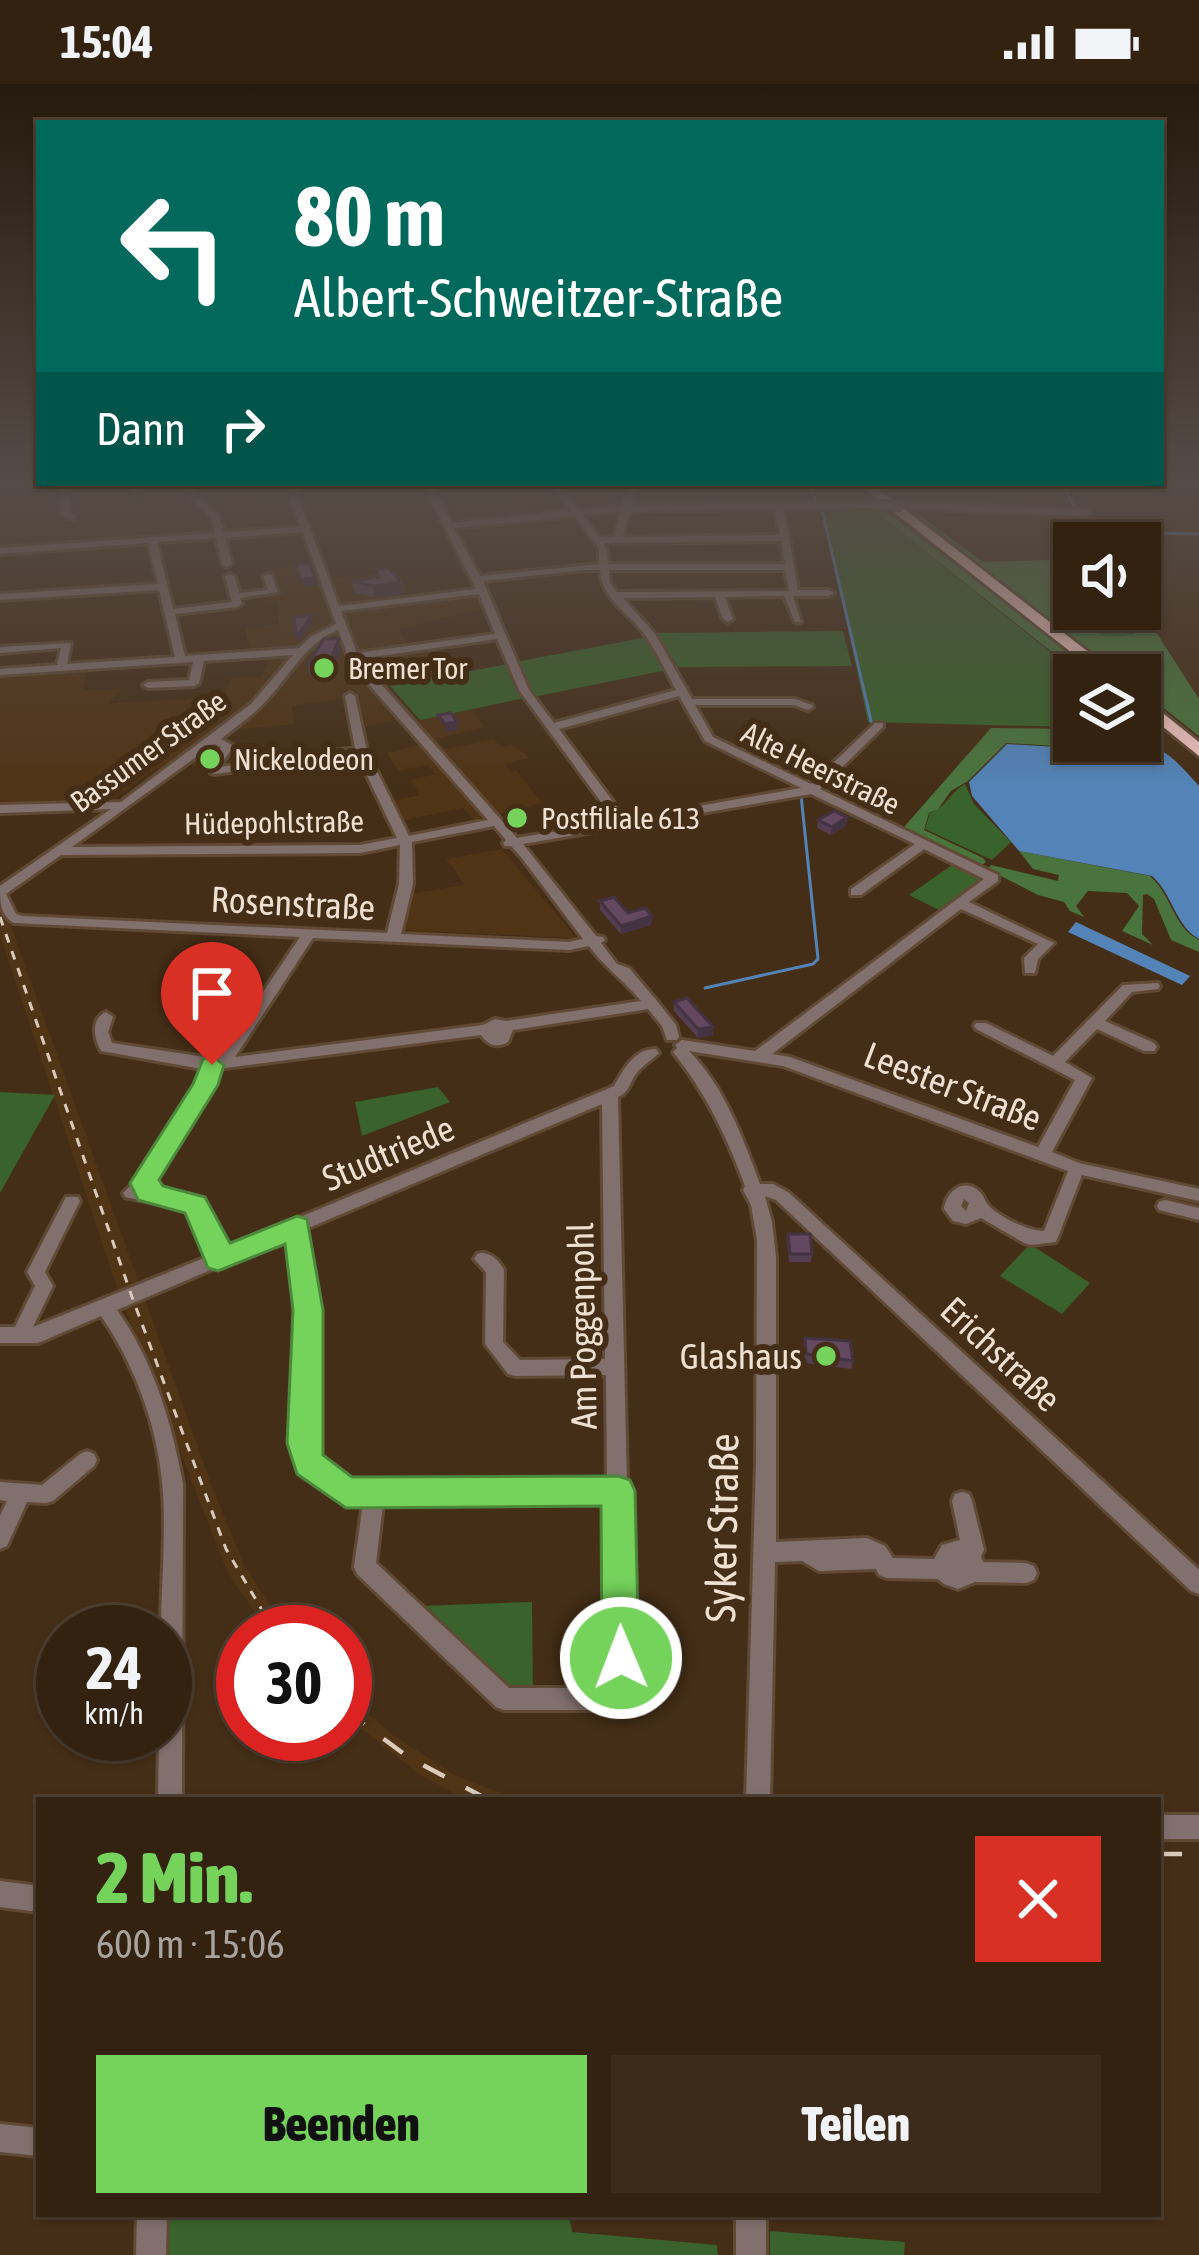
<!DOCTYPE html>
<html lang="de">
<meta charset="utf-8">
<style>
body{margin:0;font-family:"Asap Condensed",sans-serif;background:#3c2a1a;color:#f1f3f6;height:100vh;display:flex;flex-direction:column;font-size:45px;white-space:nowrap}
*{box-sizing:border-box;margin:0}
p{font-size:39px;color:#a9a49f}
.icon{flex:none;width:66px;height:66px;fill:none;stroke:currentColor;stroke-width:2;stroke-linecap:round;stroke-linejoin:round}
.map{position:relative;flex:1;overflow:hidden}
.drawer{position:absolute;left:36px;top:1713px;width:1125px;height:420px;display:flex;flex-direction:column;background:#342211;border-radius:0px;box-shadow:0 3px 9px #0004,0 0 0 3px #4e3f31}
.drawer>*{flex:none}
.top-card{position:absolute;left:36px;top:36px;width:1128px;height:366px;border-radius:0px;box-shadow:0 3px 9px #0004,0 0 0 3px #4e3f31;background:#00695c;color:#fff;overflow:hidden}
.fabs{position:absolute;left:1053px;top:438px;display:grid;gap:24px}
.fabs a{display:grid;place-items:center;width:108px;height:108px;border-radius:0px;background:#342211;box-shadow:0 3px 9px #0004,0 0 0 3px #4e3f31;font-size:60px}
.speed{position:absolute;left:36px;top:1521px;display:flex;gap:24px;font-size:60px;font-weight:700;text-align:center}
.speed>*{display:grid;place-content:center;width:156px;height:156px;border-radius:50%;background:#342211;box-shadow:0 3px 9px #0004,0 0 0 3px #4e3f31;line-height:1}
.speed small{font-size:30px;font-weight:400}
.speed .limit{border:18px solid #d22;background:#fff;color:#111}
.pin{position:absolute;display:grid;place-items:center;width:102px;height:102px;color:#fff;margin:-123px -51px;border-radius:50% 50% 50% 0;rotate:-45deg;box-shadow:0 0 12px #0007}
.pin .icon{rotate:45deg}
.me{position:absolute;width:132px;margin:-66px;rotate:359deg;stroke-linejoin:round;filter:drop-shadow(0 0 9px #0008)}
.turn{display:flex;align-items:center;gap:42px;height:252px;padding:0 60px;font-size:54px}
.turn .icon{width:156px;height:156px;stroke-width:2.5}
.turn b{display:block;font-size:84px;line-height:102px}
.then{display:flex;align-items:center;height:114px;padding:0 60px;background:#0003;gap:24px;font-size:45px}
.round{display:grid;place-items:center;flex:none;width:126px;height:126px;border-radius:0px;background:#3c2a1a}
.summary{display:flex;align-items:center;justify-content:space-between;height:204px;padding:0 60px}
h1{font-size:72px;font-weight:800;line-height:90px;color:#75d25b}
.action{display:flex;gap:24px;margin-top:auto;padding:24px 60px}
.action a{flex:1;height:138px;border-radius:0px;background:#75d25b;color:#111;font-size:48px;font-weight:800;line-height:138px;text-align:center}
.action a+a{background:#3c2a1a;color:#f1f3f6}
.status{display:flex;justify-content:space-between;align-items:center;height:84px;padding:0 60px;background:#342211;direction:ltr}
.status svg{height:33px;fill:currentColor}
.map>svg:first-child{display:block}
.built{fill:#503416}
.green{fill:#39622c}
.forest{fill:#4a743d}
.water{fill:#5383b7}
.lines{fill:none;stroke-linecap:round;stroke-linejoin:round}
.stream{stroke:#5383b7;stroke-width:3}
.minor-casing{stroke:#604a35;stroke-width:6}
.highway-casing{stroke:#604a35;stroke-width:6}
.minor{fill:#82706e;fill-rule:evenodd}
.highway{fill:#eec3bd;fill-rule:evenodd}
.rail-far1{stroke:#dacabb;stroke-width:3;stroke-dasharray:9 9;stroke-linecap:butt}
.rail{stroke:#dacabb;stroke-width:4.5;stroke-dasharray:24 24;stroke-linecap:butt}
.minor-bridge-casing{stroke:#604a35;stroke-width:12;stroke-linecap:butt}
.minor-bridge{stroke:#82706e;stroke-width:9}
.wall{fill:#553e52}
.shaded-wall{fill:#453242}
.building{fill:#63485f;stroke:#453242;stroke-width:3}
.route{fill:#75d25b;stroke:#4c883b;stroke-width:3}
.poi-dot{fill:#75d25b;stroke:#452e17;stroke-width:4.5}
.labels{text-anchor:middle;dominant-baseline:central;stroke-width:12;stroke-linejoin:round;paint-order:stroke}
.far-poi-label{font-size:30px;fill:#efe0d2;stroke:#452e17;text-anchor:start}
.far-street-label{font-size:30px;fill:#efe0d2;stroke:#452e17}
.street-label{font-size:36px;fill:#efe0d2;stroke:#452e17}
.poi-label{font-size:36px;fill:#efe0d2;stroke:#452e17;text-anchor:end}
.near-street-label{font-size:42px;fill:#efe0d2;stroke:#452e17}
</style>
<div class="status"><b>15:04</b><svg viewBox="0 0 49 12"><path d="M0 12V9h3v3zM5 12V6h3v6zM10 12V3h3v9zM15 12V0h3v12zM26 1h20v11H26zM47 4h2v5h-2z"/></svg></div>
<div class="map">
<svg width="1199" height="2171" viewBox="0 0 1199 2171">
<rect width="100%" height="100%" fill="#452e17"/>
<path class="built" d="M317,479L323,495L397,487L412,515L478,507L485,524L399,545L410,564L427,562L443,592L371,606L393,637L357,644L352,613L292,622L294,640L232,646L215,659L227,664L208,685L189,680L175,690L156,684L109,718L0,723V590L86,585L83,606H120L109,619L223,614L231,594L261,593L271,572L250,569L246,544L279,540L277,517L268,518L266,510L277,508L268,485Z
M471,625L485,643L435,655L445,665L494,655L501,663L511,661L524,669L529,674L505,680L511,688L517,687L542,719L474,736L463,724L399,737L389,718L419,711L411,696L436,690L428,681L398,687L387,669L419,661L402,640Z
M502,765L576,854L403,846L409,810L465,801L446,775Z
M0,812L213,1405L244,1481L287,1548H268L227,1487L208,1439L118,1207L22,917L0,851Z
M345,1610L393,1651L454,1691L518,1716H467L420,1691L345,1632Z"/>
<path class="green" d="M822,422L873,426L1079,591H1074V643L868,638Z
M1074,518V525H1126L1140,544C1111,568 1076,540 1051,522Z
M843,547L852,582L678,583L657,549Z
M648,553L667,586L533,613L515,578Z
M508,580L525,614L420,636L390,602Z
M965,700L974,720L1011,758L992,776L925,745L930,729C947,723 950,708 965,700Z
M955,779L982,796L941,827L909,811Z
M438,1003L450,1018L362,1052L355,1018Z
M0,1008L55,1011L0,1109Z
M1030,1160L1090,1199L1062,1230L1000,1192Z
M532,1518L533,1604L508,1602L419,1522Z
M160,2130H569L572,2148L717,2161L718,2171H162Z
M770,2147L905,2158L904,2171H770Z"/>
<path class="forest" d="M873,426H885L1098,591H1081Z
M915,428L983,478L1074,475V518L1051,522C1079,542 1102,561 1138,548L1126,525L1140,523L1199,615V652L1140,605V591H1122L909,429Z
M991,644L1074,645V657H1098L1057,662L1006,659L968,697L951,707L938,725L929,729L924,746L983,774L986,778L982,781L904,743Z
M1019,767L1150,792C1172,811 1173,843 1199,856V868L1171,856L1154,815L1147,810L1143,811L1142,850L1153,861L1122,847L1139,822L1127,809L1088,807L1076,822L1084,833L1070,827L1064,818L1038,811L987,785L991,781L1058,797L1059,791L1033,785Z"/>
<path class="water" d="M1109,657C1158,657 1167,666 1199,702V855C1176,843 1172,809 1152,792L1019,767L972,712L969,698L1007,660L1058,663Z
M1076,838L1190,892L1182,901L1068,848Z"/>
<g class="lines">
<path class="stream" d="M809,399L815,414
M1061,399L1077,427
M822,426L872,641
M1081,433L1093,448
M1103,448L1199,450
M705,904L813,880L818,875L801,711"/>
<g class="minor-casing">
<path id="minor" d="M63,399H71L68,428L74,431V435H68L60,429Z
M133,399H141L140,410L133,408Z
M177,399H186L219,432L224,448L301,443L285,399H293L339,522L476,505L422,399H430L452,439L571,427L551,399H559L579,426L623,422L629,399H637L631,422L879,419L876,424L784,425L798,506H829L834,509L829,512H793L801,538H795L784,512L725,513L733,535L728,538L723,535L715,513L623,514L655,550L692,615H795L812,621L813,623L808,626L794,621H695L713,653L811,700L875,639H883V643L820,705L998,791V797L969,818L1054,859L1038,875L1035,889H1025L1024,874L1038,860L961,825L772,970L790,973L1038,1063L1075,996L976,945L974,942L976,939H986L1053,972L1123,901L1158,899L1160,902L1158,905L1132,908L1105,937L1154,959L1157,963L1154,967H1144L1097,945L1065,978L1092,994L1052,1068L1079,1079L1199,1105V1117L1082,1091L1056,1158L1030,1161L1024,1159L981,1134L966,1140L953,1137L944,1125C946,1108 963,1093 979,1107C984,1111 985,1119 990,1123C1002,1134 1028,1147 1044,1147L1068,1087L783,982L689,967C724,1002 743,1054 760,1100H773L788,1108L1199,1486V1510L1191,1507L776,1116L765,1112L772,1138L776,1174V1458L867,1454L885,1462L893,1474L934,1475L942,1461L960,1456L952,1417L955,1410L962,1408L969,1410L972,1417L984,1466L981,1472L983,1478L1026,1479L1034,1482L1037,1489L1034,1496L1026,1499L975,1498L958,1505L944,1500L938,1495L887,1494L879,1491L876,1485L819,1487L802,1477L775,1478L770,1716H746L756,1379L757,1156L751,1121L743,1106L745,1102C727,1053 706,1009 673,968L677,964L675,961L682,956L755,967L984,795L924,765L861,811H851V805L915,760L811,710L523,760L596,852L603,853L605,856L601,859L617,880L629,884L657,917L676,941L679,953L677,956H667L662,942L648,925L513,946L508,958C498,964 488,962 481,951L217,985L213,1001L153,1097L158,1105L201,1116L226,1164L614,1002C623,986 635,964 656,965L659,969C653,975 645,980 639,986C630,996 631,1007 618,1013L632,1615L629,1623L621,1626H504L496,1623L357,1490L354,1483L363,1419C326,1411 302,1397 293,1359L299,1226L290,1152L117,1226C153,1276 172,1339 183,1400L182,1716H158L159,1650H165V1548H161C161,1501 167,1443 162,1398C157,1341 134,1279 101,1232L38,1259H0V1243H15L35,1202L27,1188L66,1113H78L80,1117L45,1188L53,1202L33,1243L209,1172L208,1163L189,1125C168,1120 146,1118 125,1113L123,1109L137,1095L197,1001L202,985L101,967C94,954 90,935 106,928L113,933L108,948L112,959L218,975L300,853L14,839C0,831 0,818 0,802L111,725L0,729V721L121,718L251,620L293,571L204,577L199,599L194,602L148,604L143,601L148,598L189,596L193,578L0,591V585L57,581L61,564L0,569V563L71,559L67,580L175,573L159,506L0,516V510L158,500L148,459L0,470V464L215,449L212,435ZM775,425L780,451L623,453L630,427ZM621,427L614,453H599L583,431ZM575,432L599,465V480L480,492L454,444ZM303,448L336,540L312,552L299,564L185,572L175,530L237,523L242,520L240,514L278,508L271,490L263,492L268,506L239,509L235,493L230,490L225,493L232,518L173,525L157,458L216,454L222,480L227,483L232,480L225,454ZM781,457L785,480H608L607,465L603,459ZM586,486H600C601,516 631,529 647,554C658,571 667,589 676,606L554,639L529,606L483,497ZM609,486H785L789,507L617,508L610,499ZM479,510L495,550L357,569L341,527ZM338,546L351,580L488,736L409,752L367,667L355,612L350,609L345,612L355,664L219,683L234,662L221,655C236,643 252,632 265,618C290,592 305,559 338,546ZM497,555L519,606L615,737L517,754L359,575ZM679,612L705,657L801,704L626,735L559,645ZM214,660L221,663L207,683L211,689L215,690L357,671L397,754L360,761L72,763ZM494,742L506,756L503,759L505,762H511L521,773L583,855L569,858L401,850L413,800L412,758ZM400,761L399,800L387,849L22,832L16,830L6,810L61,771L360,769ZM313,854L569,866L589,862C605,884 624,896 641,917L506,937L495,935L483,941L235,973ZM602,1020L605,1275L520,1276L503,1258L504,1186C499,1176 488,1166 477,1170L474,1175L486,1188L485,1260L508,1290L515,1292L606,1291L607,1398L374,1402C345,1398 321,1390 313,1359L317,1226L306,1145ZM964,1115L969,1119L966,1127L961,1122ZM607,1416L609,1604H509L376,1479L383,1420Z
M902,419L1086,426L1090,429L1086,432L899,424Z
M1165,1116L1199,1124V1136L1159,1126L1157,1122L1159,1118Z
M87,1367L94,1370L97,1376L94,1382L53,1417L46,1419L27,1418L7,1462L0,1465V1432L7,1417L0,1416V1398L42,1401L80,1370Z
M1158,1731H1199V1755H1158Z
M0,1797L39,1802V1828L0,1823Z
M0,2040L39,2044V2072L0,2068Z
M137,2130H167L166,2171H136Z
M736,2130H766V2171H736Z"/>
</g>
<g class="highway-casing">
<path id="highway" d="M857,399H871L1118,591H1100Z
M1140,611L1199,658V672L1140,624Z"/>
</g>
<use href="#minor" class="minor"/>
<use href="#highway" class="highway"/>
<path class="rail-far1" d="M0,833L132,1213L226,1465L275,1548"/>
<path class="rail" d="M345,1626L408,1673L489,1716
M1158,1770H1199"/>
<g class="minor-bridge-casing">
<path id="minor-bridge" d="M876,421L902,422"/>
</g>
<use href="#minor-bridge" class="minor-bridge"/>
</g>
<path class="wall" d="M376,486L401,498L403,510L374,513L354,508L352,497L377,493Z
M341,566L331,590L310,591L308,580Z
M847,733L846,742L831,751L817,744L818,736Z
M600,817L628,829L652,832L651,841L621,850L600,826Z
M674,918L713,943V951L698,954L674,927Z
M788,1150L812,1170L811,1178H789L787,1158Z
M805,1254L853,1277L851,1285L805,1279L803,1263Z"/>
<path class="shaded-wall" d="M315,494L316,501L303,502L301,495Z
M401,498L403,510L374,513L373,502Z
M312,532L313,539L298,559L296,551Z
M339,555L341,566L331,590L329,578Z
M457,638L458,646L446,648L445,640Z
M847,733L846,742L831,751L832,743Z
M652,832L651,841L621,850V842Z
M713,943V951L698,954V945Z"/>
<path class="building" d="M310,479L315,494L301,495L295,481Z
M388,484L401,498L373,502L352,497L379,493L376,486Z
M312,532L299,549L296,551L294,533Z
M324,555H339L329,578L308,580Z
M451,629L457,638L445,640L438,631Z
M834,727L847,733L832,743L818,736Z
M614,813L628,829L645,824L652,832L621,842L600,817Z
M687,914L713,943L698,945L674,918Z
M788,1150H810L812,1170H790Z
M805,1254L850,1257L853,1277L806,1270Z"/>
<linearGradient id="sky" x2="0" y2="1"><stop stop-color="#26190d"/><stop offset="0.57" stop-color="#564c47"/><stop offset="1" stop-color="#564c47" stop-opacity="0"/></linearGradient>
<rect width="1199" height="703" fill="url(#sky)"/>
<path class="route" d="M212,972L224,981L218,1001L159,1096L163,1102L205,1113L230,1159L297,1132L307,1135L323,1226V1371L352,1393L618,1392L630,1396L635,1407L639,1574L634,1587L621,1592L608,1587L602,1574L601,1422L346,1424L297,1390L287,1359L293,1226L285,1160L218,1187L208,1184L185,1129L138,1116L130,1099L193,1000L203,975Z"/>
<g class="poi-dot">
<circle cx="324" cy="584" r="12"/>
<circle cx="210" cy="675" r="12"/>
<circle cx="517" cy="734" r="12"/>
<circle cx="826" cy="1272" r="12"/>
</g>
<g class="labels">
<g class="far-poi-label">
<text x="348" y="584">Bremer Tor</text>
<text x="234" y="675">Nickelodeon</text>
<text x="541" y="734">Postfiliale 613</text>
</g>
<g class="far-street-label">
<text transform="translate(148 667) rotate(-36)">Bassumer Straße</text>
<text transform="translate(821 684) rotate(26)">Alte Heerstraße</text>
<text transform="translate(274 738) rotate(-1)">Hüdepohlstraße</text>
</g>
<g class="street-label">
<text transform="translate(293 819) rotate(3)">Rosenstraße</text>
<text transform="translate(953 1002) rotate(21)">Leester Straße</text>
<text transform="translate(388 1069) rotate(-23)">Studtriede</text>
<text transform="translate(582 1242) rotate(-91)">Am Poggenpohl</text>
<text transform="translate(1001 1270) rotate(43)">Erichstraße</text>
</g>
<g class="poi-label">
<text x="802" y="1272">Glashaus</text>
</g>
<g class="near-street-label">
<text transform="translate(722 1444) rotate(-89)">Syker Straße</text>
</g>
</g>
</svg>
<div class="fabs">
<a><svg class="icon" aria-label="sound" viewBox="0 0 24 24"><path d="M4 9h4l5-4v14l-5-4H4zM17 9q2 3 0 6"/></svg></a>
<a><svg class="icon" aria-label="layers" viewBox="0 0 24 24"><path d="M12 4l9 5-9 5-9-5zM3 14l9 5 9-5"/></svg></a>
</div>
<div class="speed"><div>24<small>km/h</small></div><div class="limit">30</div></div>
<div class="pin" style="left:212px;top:981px;background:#d93025"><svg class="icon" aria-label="arrive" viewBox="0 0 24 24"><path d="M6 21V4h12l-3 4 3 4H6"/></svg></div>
<svg class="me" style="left:621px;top:1574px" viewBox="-20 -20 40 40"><circle r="17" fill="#75d25b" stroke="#fff" stroke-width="3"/><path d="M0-11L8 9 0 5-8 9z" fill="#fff"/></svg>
<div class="top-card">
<div class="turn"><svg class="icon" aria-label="left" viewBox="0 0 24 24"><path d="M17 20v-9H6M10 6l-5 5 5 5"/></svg><div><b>80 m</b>Albert-Schweitzer-Straße</div></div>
<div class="then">Dann<svg class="icon" aria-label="right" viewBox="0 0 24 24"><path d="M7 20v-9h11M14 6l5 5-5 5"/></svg></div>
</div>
<section class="drawer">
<div class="summary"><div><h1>2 Min.</h1><p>600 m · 15:06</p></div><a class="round" style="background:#d93025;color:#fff"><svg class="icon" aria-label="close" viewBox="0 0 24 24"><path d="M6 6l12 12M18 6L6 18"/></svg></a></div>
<div class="action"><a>Beenden</a><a>Teilen</a></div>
</section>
</div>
